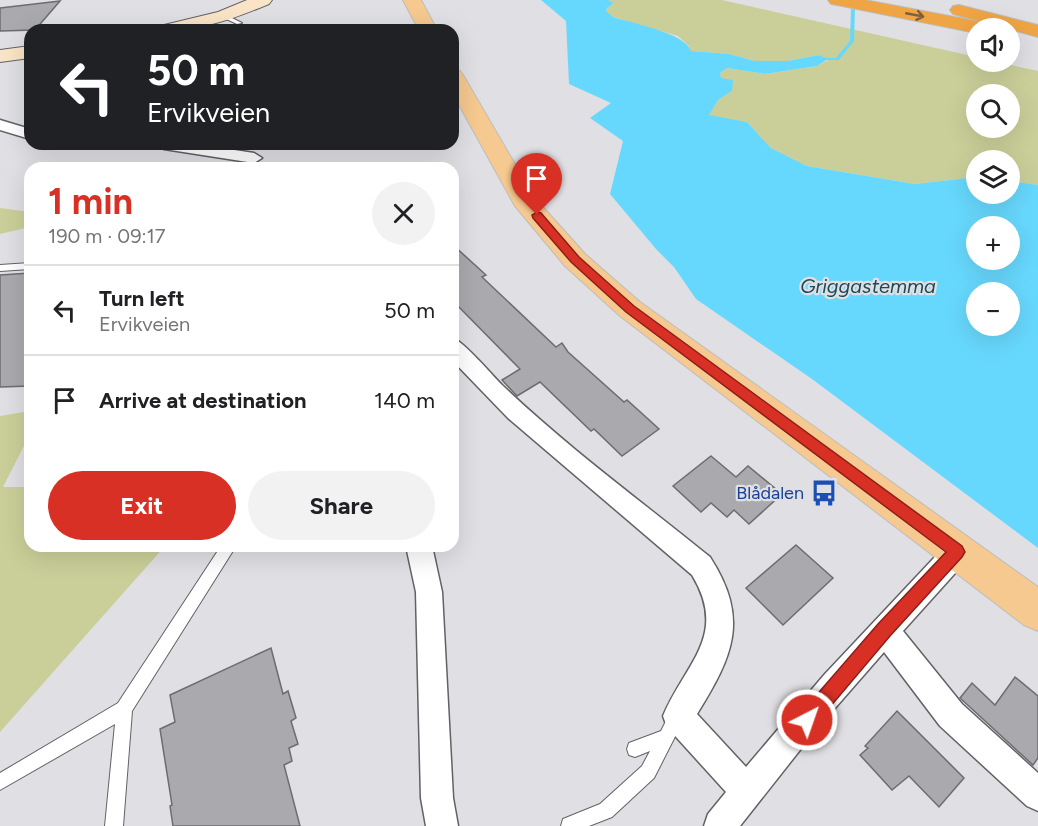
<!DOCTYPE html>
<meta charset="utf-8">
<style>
body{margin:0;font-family:Figtree,sans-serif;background:#f2f2f2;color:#202124;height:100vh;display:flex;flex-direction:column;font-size:22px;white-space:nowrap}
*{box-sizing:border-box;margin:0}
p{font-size:20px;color:#757577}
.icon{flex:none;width:33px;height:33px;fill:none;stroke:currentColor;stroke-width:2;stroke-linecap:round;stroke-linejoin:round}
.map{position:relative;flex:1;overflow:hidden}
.panel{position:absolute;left:24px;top:162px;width:435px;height:390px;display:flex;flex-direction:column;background:#fff;border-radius:18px;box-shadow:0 6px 24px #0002}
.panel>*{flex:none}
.banner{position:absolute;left:24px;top:24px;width:435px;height:126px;border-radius:18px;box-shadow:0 6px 24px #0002;background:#202124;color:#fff;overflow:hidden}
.controls{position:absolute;left:966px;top:18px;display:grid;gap:12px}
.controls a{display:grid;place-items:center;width:54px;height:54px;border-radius:50%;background:#fff;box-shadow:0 6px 24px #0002;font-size:30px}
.pin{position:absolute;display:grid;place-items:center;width:51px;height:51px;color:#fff;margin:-62px -26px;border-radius:50% 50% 50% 0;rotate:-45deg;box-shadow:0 0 6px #0007}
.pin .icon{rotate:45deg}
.me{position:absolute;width:66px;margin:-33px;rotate:41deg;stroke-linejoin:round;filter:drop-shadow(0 0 4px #0008)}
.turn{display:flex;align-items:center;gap:21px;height:126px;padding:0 24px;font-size:27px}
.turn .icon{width:78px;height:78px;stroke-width:2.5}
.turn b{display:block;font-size:42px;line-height:51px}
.round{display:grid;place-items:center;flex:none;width:63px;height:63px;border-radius:32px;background:#f2f2f2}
.headline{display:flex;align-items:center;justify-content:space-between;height:102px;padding:0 24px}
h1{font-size:36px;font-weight:700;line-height:45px;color:#d93025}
.action{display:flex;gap:12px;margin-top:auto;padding:12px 24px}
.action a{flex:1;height:69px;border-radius:36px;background:#d93025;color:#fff;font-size:24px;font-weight:700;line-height:69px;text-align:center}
.action a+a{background:#f2f2f2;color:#202124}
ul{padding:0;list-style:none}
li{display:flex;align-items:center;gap:18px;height:90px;padding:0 24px;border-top:2px solid #e0e0e0}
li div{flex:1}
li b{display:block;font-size:22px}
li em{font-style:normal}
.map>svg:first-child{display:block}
.green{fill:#cacf99;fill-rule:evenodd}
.water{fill:#67d8fd;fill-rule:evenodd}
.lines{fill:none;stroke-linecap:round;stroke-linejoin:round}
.stream{fill:#67d8fd;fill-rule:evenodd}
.building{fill:#aaa9ad;stroke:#6d6c6f;stroke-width:1.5}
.service-casing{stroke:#626165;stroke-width:2}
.minor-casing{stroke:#626165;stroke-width:3}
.secondary-casing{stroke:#626165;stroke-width:2}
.primary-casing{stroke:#bdbdbe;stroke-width:2}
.motorway-casing{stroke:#bdbdbe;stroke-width:2}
.service{fill:#fff;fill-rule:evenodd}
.minor{fill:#fff;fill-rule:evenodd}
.secondary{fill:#fae4c7;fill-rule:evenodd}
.primary{fill:#f5c98f;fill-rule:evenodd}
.motorway{fill:#efa544;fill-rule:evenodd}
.oneway{stroke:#7e5f3a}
.route{fill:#d93025;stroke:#8d1f18;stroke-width:1.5}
.labels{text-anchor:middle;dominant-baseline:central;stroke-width:4.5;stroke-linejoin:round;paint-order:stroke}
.transit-label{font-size:18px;fill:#164399;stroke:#e0dfe3;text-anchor:end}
.water-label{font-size:20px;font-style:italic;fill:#194a59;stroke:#e0dfe3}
</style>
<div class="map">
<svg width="1038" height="826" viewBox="0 0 1038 826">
<rect width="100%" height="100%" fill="#e0dfe3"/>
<path class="green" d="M608,0H722L976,57V62H997L1038,71V185L1010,181V160H976V177L915,184L807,166L771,148L747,122L708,116L718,100L732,91L721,79L720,73L727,68L765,74L817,66L828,60L819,55L787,61H755L729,54L690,51L689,46L678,36L613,17L606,12L607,8L614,3ZM976,94H1010V128H976Z
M0,208L30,212V227L0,234Z
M30,411V434L3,487H30V546H165L0,732V416Z"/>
<path class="water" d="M541,0H608L614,3L607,8L606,11L613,17C631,23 686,33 691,51L729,54L755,61H787L819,55L828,59L817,66L765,74L727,68L720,73L721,78L733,80L732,91L718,100L709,115L747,122L771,148L807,166L915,184L976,177V194H1010V181L1038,185V548L812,379L696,299L674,267L656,249L610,194L623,141L590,118L611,103L569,84L566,21ZM976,226H1010V260H976ZM976,292H1010V326H976Z"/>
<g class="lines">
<path class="stream" d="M853,7L855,8L854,41L839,60H826V58H836L850,41L851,8Z"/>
</g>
<path class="building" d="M60,1L35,30L0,31V8Z
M453,245L486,275L482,277L556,347L562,343L568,352L624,402L627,400L659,429L622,456L594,429L591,431L540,382L517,396L502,380L520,369L453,301Z
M30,273V386L0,387V275Z
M711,456L736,477L748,466L782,494L749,524L734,510L727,517L711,503L701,512L673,486Z
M796,545L833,578L783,625L746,588Z
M271,648L283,694L288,691L296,718L291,721L298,744L289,748L292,761L284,765L300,826H173L170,806L172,805L160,729L175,722L170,695Z
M1015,677L1038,696V758L1033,765L960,698L972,683L995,705Z
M897,711L964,778L939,807L909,776L892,790L860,755L868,748L865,746Z"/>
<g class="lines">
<g class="service-casing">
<path id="service" d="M222,15H226L242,23L237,24L222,17Z
M30,263V269L0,271V265Z
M221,546H236L132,711L123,826H105L115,724L0,790V773L118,703Z
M677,709L683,711L685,717L654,778L612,817L589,826H561L563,819L600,804L642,766L650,751L635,757L629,755L627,749L629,743L661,731L671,711Z"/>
</g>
<g class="minor-casing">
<path id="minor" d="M0,120L30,129V139L0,130Z
M156,144H195L254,153L262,158L254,163L164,149Z
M453,338C464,342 491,374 502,385C567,447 641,501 710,557C750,619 733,656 697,714L746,767L824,675L948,543L957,540L966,543L970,552L966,561L903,631L962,704L1038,773V811L1027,806L940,726L884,652L815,731L740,826H704L708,814L726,792L667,727L663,716C685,663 729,636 692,575L508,418L453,361Z
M406,546H432L442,592L453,798L458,826H426L421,798L416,592Z"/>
</g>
<g class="secondary-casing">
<path id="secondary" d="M247,0H272L269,4C228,21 203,30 158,30L160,26L218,12Z
M30,46V58L0,62V50Z"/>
</g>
<g class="primary-casing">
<path id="primary" d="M403,0H421L437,30H419Z
M453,69L460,71L463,75L534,197L585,254L640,302L1038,587V631L1024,625L620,316L565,266L515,206L453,94Z"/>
</g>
<g class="motorway-casing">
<path id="motorway" d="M828,0H865L981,22L988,24L990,28H976V33L837,5L831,4Z
M959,5L1038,25V37L953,14L950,10L953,6Z"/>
</g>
<use href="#service" class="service"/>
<use href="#minor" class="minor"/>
<use href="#secondary" class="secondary"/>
<use href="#primary" class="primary"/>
<use href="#motorway" class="motorway"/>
</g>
<defs><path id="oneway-shaft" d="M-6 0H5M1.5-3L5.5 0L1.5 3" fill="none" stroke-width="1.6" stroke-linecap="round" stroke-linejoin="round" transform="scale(1.5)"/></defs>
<use class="oneway" href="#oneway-shaft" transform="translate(915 15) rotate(11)"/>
<path class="route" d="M537,212L541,213L579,257L634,306L962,546L965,552L962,557L890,636L814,726L807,729L801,726L798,720L801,713L878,624L946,552L626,312L571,262L533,218L532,215Z"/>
<defs>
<g id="bus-bare" transform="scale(2.07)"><path d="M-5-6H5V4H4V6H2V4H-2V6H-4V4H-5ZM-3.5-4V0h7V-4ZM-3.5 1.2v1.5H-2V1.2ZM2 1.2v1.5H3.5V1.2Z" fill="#1a4fb4" stroke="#e0dfe3" stroke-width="2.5" paint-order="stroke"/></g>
</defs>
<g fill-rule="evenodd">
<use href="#bus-bare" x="824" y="493"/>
</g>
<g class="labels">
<g class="transit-label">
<text x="804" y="493">Blådalen</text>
</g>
<g class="water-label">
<text x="868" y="286">Griggastemma</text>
</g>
</g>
</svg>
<div class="controls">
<a><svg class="icon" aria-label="sound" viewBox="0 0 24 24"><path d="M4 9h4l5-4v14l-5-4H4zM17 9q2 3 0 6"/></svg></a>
<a><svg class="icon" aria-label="search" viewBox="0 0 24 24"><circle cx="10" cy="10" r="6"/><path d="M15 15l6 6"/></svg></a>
<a><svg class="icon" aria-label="layers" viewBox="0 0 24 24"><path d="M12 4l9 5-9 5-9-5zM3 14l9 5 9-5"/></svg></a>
<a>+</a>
<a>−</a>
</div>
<div class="pin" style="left:537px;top:215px;background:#d93025"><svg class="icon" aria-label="arrive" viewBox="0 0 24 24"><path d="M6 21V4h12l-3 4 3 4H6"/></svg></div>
<svg class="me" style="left:807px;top:720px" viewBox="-20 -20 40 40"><circle r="17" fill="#d93025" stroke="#fff" stroke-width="3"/><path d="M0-11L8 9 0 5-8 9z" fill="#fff"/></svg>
<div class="banner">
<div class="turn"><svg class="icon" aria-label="left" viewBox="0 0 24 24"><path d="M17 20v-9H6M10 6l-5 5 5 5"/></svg><div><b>50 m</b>Ervikveien</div></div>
</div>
<section class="panel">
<div class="headline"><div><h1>1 min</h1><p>190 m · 09:17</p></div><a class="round"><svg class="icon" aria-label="close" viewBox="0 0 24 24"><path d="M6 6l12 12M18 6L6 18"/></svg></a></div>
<ul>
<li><svg class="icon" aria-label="left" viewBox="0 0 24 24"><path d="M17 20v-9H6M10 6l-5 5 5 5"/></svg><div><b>Turn left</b><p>Ervikveien</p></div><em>50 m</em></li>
<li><svg class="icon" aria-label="arrive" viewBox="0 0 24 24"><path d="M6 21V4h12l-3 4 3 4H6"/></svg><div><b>Arrive at destination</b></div><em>140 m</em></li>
</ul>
<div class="action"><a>Exit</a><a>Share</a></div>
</section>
</div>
